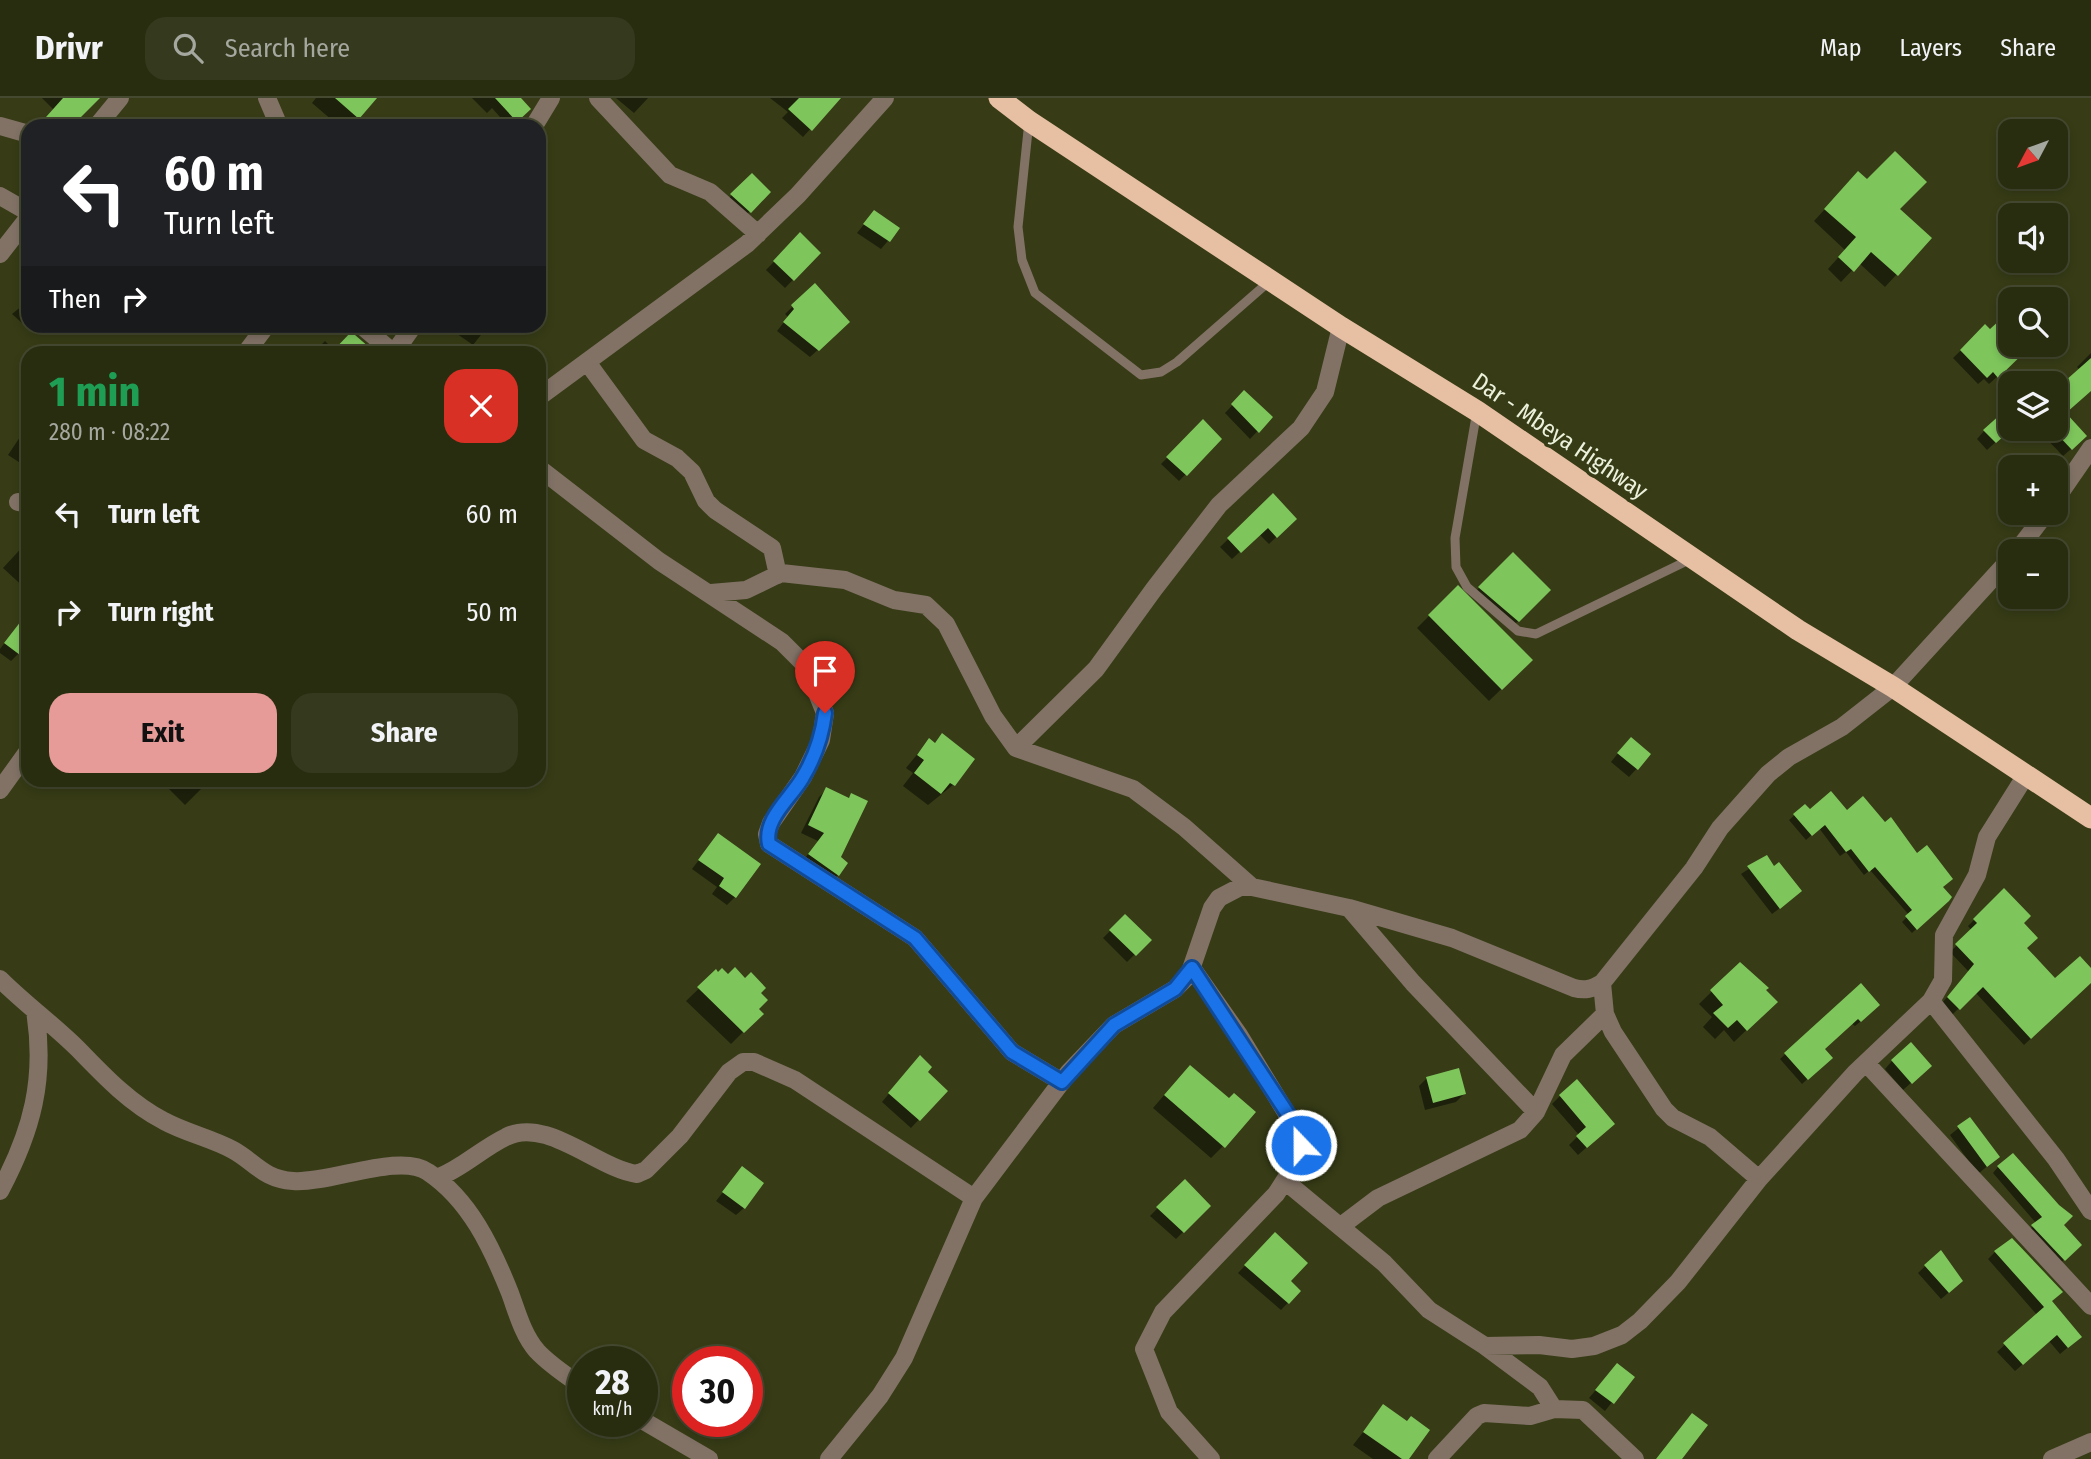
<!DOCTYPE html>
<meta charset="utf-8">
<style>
body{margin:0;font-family:"Fira Sans Condensed",sans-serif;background:#35391e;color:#f1f3f6;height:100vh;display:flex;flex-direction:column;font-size:26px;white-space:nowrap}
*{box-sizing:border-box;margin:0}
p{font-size:23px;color:#a5a89f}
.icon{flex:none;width:38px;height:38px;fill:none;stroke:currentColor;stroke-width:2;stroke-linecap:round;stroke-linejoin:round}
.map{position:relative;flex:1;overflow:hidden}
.side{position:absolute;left:21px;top:248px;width:525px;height:441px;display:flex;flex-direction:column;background:#292d10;border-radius:21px;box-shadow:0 4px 10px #0003,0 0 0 2px #454930}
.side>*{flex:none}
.guide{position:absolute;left:21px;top:21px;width:525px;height:214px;border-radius:21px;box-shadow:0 4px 10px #0003,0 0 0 2px #454930;background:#202124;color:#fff;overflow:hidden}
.needle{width:46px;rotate:229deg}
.tools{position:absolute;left:1998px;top:21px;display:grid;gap:14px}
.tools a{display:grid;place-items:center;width:70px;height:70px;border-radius:14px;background:#292d10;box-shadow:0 4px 10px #0003,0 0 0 2px #454930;font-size:35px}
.speed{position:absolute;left:567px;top:1248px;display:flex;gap:14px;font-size:35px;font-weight:700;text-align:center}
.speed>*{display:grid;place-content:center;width:91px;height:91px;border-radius:50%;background:#292d10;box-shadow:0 4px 10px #0003,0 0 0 2px #454930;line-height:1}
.speed small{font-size:18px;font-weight:400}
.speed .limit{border:10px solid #d22;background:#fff;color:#111}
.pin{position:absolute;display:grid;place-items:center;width:60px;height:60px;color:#fff;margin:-72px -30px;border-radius:50% 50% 50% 0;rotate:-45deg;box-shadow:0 0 7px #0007}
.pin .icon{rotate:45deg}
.me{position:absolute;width:77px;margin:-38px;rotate:338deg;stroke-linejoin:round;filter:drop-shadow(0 0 5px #0008)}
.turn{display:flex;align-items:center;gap:24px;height:147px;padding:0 28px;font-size:32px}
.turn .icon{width:91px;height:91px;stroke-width:2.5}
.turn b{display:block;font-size:49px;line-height:60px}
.then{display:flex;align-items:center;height:66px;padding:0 28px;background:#0003;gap:14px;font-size:26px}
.round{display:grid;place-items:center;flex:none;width:74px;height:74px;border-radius:21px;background:#35391e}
.headline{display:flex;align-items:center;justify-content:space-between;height:119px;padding:0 28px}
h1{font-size:42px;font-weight:700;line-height:52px;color:#1e9e55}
.cta{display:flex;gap:14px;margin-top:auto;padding:14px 28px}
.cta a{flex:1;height:80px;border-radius:21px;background:#e69b98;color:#111;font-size:28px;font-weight:700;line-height:80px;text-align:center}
.cta a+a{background:#35391e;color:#f1f3f6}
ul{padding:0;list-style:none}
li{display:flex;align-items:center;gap:21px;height:98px;padding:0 28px}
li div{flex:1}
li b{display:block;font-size:26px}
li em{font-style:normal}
header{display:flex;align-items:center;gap:42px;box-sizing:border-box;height:98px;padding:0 35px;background:#292d10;border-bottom:2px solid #454930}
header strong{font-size:33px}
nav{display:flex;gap:38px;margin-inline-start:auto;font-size:24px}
.search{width:490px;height:63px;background:#35391e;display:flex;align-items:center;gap:18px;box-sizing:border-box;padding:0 24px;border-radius:21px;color:#a5a89f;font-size:26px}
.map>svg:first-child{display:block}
.shadow{fill:#0007}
.building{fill:#7ec65c}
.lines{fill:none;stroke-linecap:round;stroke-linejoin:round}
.lane{stroke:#827266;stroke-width:9}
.street{stroke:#827266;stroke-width:18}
.highway{stroke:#e7bfa3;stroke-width:21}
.route-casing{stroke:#114b97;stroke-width:18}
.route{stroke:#1a73e8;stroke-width:12}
.labels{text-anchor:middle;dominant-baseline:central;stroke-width:7;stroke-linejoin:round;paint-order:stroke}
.street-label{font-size:24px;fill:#ecf1db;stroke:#373c16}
</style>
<header>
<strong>Drivr</strong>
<div class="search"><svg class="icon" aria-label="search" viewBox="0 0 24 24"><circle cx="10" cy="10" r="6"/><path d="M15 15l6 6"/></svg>Search here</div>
<nav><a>Map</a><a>Layers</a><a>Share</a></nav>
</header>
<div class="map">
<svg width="2091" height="1361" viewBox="0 0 2091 1361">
<rect width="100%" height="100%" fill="#373c16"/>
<path class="shadow" d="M42,0H97L69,28H40L54,12Z
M316,0H375L349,28L336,20L333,23L312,5Z
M472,0H519L529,11L508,28L492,10L487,15Z
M616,0H648L634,15Z
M770,0H826L833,6L803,39L782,20L788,14Z
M752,77L769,94L742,121L724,105Z
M1867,83L1930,140L1885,189L1859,165L1841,184L1828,171L1845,152L1814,123L1847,87Z
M874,114L898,131L881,151L857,135Z
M800,137L819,155L785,190L766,172Z
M815,187L848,224L810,259L777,233L788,219L785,216Z
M28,203V221L22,225L12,216Z
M452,228H488L473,247L450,231Z
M1985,229L2011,247H2033L1989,286L1984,281L1978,286L1953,260Z
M325,243L335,253L364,256H312Z
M2091,255V291L2064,316L2077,346L2063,358L2037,331H2056L2080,272L2077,269Z
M1244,295L1271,319L1250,341L1225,315Z
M1203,324L1220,341L1179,383L1161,366Z
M28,327V370L8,357Z
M2011,330L1987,352L1977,341L1984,333Z
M1273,398L1295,421L1269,446L1259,436L1232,461L1220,449Z
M28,443V493L3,470Z
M1513,456L1549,492L1514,527L1476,493Z
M1458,489L1531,562L1489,603L1417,530Z
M28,514V558L21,553L11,563L0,555V551Z
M942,637L973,661L953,687L928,707L903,688L913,675L906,670L929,642L934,646Z
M1623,649L1649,657L1629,679L1611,664Z
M160,682H210L185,707Z
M827,691L847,701L852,697L838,777L830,784L802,764L818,743L801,735L819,699Z
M1805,708L1810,714L1847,715L1942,789L1950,799L1912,835L1902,824L1909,817L1870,772L1864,777L1846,754L1840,758L1819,730L1806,742L1789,722Z
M718,737L735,799L727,807L712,796L717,789L692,771Z
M1767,759L1793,800L1772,816L1741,776Z
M2004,792L2025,850L2054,883L2091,873V883L2024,947L1975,894L1952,917L1941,906L1969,874L1950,854L1972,833L1968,828Z
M1125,818L1149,842L1127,864L1103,840Z
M1740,866L1764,892L1763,916L1734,944L1724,932L1715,941L1703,929L1712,919L1699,906Z
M716,874L759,895L756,911L761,916L731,946L686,903Z
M1860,887L1873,913L1855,928L1851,925L1823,951L1830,960L1802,986L1780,961Z
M1892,963L1922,975L1903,992L1885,971Z
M912,968L925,974L945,993L911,1030L882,1004Z
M1427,980L1464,996L1456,1004L1425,1012L1419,988Z
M1178,981L1223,1048L1211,1060L1153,1010Z
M1560,998L1605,1033L1578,1057L1569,1047L1579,1037L1552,1006Z
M1970,1021L1998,1059L1978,1076L1950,1037Z
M1998,1069L2062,1127L2074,1153L2058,1167L2027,1134L2036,1125L1993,1075Z
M742,1070L744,1110L736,1117L716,1103Z
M1184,1083L1209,1108L1176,1141L1150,1118Z
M1275,1137L1288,1183L1299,1193L1281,1212L1238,1175Z
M1940,1154L1954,1190L1941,1201L1918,1175Z
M1995,1154L2050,1203L2072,1246L2060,1256L2049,1243L2015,1273L1997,1254L2037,1217L1988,1161Z
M1617,1267L1632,1279L1605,1313L1589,1300Z
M1383,1309L1407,1361H1373L1353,1347Z"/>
<path class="building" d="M63,0H100L72,28H38Z
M335,0H377L359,21Z
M495,0H521L531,11L517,24Z
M799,0H841L812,33L788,11Z
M1895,53L1927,84L1900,111L1932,140L1898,178L1871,154L1854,174L1838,159L1856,139L1824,111L1858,73L1867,81Z
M752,75L771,94L751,115L730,96Z
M874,112L900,130L890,144L863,126Z
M800,134L821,155L794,183L773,163Z
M815,185L850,224L819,253L783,224L794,211L791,207Z
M2011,212V247H2032L1998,280L1993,274L1987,280L1960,252L1985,226L1990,231Z
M352,233L355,237L377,256H330Z
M2091,260V293L2066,315L2087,338L2072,352L2056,335V291Z
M1244,292L1273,319L1259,335L1231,306Z
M2011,307V332L1996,345L1983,332Z
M1203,321L1222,341L1187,378L1166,359Z
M1273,395L1297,421L1277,440L1268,430L1241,455L1227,440Z
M1513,454L1551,492L1519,524L1478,489Z
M1458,487L1533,562L1502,592L1428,517Z
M28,514V546L20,557L4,545Z
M942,635L975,661L955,688L950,685L941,696L914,675L924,662L917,657L929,640L935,645Z
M1631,639L1651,656L1638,672L1617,655Z
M826,689L849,700L851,695L868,703L841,759L848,765L839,778L808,756L824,735L808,727Z
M1831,693L1847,712L1863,698L1885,724L1891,719L1917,755L1927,747L1953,781L1943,789L1952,799L1949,803L1917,832L1905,818L1912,812L1875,769L1869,774L1851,751L1846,754L1825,727L1812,738L1793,716L1805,706L1810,711Z
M718,735L761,766L736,800L719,788L724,780L698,762Z
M1767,757L1774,768L1779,764L1802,793L1780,811L1747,768Z
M2004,790L2031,818L2024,825L2038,840L2027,850L2055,880L2080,858L2091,870V885L2031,941L1983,889L1960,912L1947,899L1974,866L1955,846L1977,825L1973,821Z
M1125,816L1152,842L1136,858L1109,832Z
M1740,864L1769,890L1766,892L1778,904L1747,933L1737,922L1728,930L1713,915L1723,907L1710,892Z
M735,869L745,880L751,874L766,890L761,895L768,902L759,911L764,916L744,935L697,889L716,871L718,874L722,870L728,876Z
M1861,885L1880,907L1861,924L1858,921L1825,951L1833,960L1808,982L1784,955Z
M1911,944L1932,968L1912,986L1891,962Z
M920,957L932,969L928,974L948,993L920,1023L888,995Z
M1190,967L1229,1000L1234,995L1256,1014L1225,1050L1164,997Z
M1459,970L1466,996L1433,1005L1426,979Z
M1577,981L1615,1026L1587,1050L1576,1038L1586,1029L1559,997Z
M1970,1019L2000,1059L1987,1069L1957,1028Z
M2013,1055L2059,1107L2073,1118L2064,1127L2082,1147L2065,1163L2031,1127L2042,1119L1997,1068Z
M742,1068L764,1085L745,1111L722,1094Z
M1185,1081L1211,1108L1184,1135L1156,1109Z
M1275,1134L1308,1165L1291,1183L1301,1193L1289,1206L1244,1167Z
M2012,1140L2063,1194L2052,1203L2082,1239L2068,1250L2057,1237L2023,1267L2003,1245L2044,1209L1994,1153Z
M1941,1152L1963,1183L1949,1195L1924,1167Z
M1617,1265L1635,1279L1614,1306L1595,1292Z
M1383,1306L1407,1323L1411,1318L1430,1332L1409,1361H1402L1363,1334Z
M1692,1315L1708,1327L1682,1361H1656Z"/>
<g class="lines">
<path class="lane" d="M1029,23L1018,129L1022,162L1035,195L1141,277L1161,274L1177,264L1271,182
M1477,313L1455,440L1456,469L1467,489L1518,533L1536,536L1693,460"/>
<path class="street" d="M267,0L279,28
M598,0L670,77L710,94L758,136
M0,28L25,35
M97,28L120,0
M534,28L551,0
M0,98L28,114
M0,156L28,120
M362,228L395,256
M394,255L413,228
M245,256L266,228
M587,264L644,342L677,360L692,374L706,403L715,412L772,450L778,477
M539,299L747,146L798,97L885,0
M539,370L659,463L782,544L806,568L825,615L821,642L803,679L771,725L767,736L769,746L915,840L1012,954L1062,984
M2056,401L2091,350
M18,404L28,406
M2017,453L2046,415
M711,495L746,492L781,475L845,482L894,502L926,507L946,526L993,618L1016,650L1133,691L1184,729L1252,789
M1016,650L1096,571L1154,491L1219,407L1301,330L1325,294L1341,229
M0,692L28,653
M1349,810L1413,885L1536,1014
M1192,870L1239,937L1301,1039L1289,1076L1276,1096L1163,1214L1144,1251L1169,1314L1211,1361
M0,881C25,906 54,927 79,952C105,979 131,1006 164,1023C186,1035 211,1040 233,1052C255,1064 263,1081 293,1083C329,1086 400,1054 428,1074C470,1102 492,1150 510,1195C517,1214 523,1237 537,1253C550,1267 567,1278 583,1289
M1602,885L1605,916L1613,934L1664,1011L1673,1020L1710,1039L1759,1081
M1931,903L2056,1061L2091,1113
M1866,965L2091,1208
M437,1080C463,1070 481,1051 506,1039C546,1018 598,1071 637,1076L646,1072L680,1038L729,974L743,964H754L795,982L974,1100
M1285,1083L1384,1165L1429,1212L1485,1248L1540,1289L1554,1311
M0,1093C32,1033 46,981 35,913
M1341,1128L1378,1100L1520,1032L1536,1014L1563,957L1605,916
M1485,1248L1539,1247L1572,1251L1594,1248L1622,1237L1640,1223L1678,1184L1759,1081L1855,975L1931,903L1943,882L1944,837L1977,777L1987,739L2026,677
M642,1322L709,1361
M829,1361L880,1298L904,1260L974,1100L1069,974L1114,927L1175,891L1189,877L1212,810L1219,800L1240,789H1252L1349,810L1452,840L1574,890C1585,893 1592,891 1602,885L1694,770L1720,730L1768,676L1789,659L1842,629L1893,589L2011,460
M1437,1361L1477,1318L1484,1315L1530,1318L1554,1311L1583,1312L1635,1361
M2052,1361L2091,1344"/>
<path class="highway" d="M999,0L1029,23L1341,229L1477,313L1798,532L1893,589L2091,720"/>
</g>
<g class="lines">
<g class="route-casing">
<path id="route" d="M825,615C822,638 815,659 803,679C792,699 763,721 769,746L915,840L1012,954L1062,984L1114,927L1175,891L1192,870L1299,1033L1301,1047"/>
</g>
<use href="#route" class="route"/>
</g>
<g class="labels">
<g class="street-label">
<text transform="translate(1560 338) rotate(34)">Dar - Mbeya Highway</text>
</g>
</g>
</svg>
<div class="tools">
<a><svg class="needle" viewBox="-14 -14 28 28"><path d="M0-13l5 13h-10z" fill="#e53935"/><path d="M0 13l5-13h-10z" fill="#a5a89f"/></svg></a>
<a><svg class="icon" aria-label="sound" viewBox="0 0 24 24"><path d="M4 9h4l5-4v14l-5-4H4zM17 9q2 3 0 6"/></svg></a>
<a><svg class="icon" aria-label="search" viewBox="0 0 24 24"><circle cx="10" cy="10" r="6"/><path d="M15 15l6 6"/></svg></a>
<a><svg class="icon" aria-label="layers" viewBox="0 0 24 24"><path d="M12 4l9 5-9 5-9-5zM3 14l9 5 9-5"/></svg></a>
<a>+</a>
<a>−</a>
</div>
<div class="speed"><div>28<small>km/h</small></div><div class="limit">30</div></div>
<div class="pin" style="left:825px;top:615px;background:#d93025"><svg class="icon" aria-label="arrive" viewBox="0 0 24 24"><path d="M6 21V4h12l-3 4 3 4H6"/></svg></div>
<svg class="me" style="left:1301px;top:1047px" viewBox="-20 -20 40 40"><circle r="17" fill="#1a73e8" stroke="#fff" stroke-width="3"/><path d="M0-11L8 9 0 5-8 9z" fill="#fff"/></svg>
<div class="guide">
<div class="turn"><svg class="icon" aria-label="left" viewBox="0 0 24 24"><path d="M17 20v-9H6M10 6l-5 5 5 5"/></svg><div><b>60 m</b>Turn left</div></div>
<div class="then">Then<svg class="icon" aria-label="right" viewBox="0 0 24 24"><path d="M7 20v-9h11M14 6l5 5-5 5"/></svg></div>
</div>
<section class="side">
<div class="headline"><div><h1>1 min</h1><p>280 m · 08:22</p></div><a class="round" style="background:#d93025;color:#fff"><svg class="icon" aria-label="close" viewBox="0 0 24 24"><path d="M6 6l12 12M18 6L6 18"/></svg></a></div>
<ul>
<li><svg class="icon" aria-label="left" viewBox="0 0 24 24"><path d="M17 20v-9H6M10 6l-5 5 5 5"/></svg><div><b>Turn left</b></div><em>60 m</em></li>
<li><svg class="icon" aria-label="right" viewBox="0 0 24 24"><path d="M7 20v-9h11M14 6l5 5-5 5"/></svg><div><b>Turn right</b></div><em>50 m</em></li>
</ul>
<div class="cta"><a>Exit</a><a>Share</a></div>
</section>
</div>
